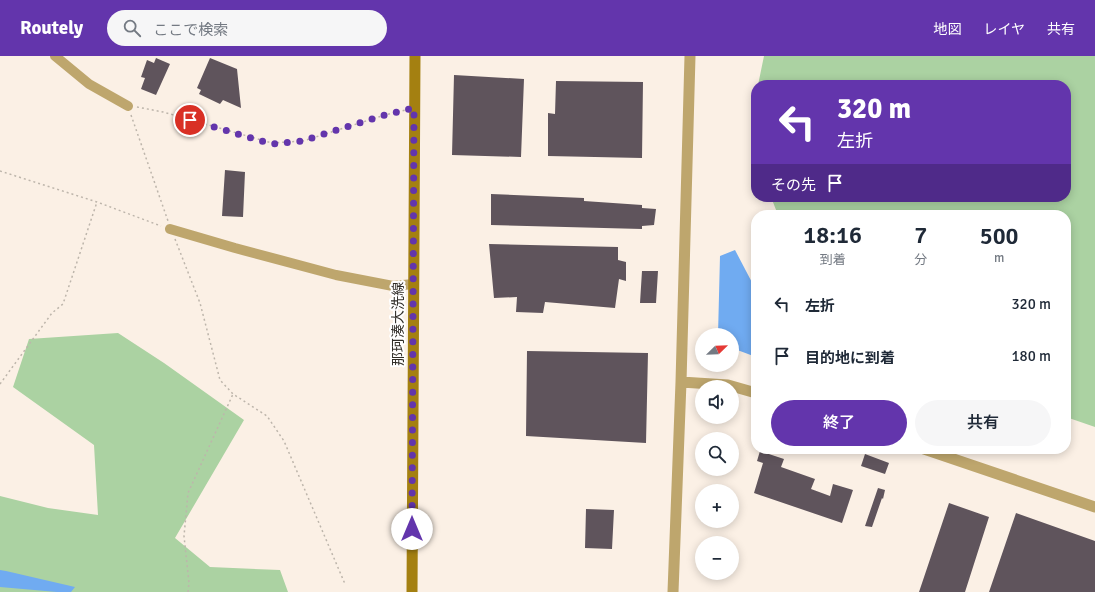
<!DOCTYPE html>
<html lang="ja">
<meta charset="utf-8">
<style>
body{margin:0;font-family:Signika,"Noto Sans JP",sans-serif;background:#f6f6f7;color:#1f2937;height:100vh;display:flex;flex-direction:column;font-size:15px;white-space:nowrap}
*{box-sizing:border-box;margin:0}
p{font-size:13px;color:#747a83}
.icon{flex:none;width:22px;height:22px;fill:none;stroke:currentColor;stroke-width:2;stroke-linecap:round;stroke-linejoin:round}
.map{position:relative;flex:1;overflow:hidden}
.drawer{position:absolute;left:751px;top:154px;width:320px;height:244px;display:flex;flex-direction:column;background:#fff;border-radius:16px;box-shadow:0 2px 10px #0003}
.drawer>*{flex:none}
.top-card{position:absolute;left:751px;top:24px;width:320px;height:122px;border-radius:16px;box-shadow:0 2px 10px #0003;background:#6335ac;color:#fff;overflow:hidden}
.needle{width:26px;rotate:67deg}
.controls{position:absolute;left:695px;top:272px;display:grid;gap:8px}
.controls a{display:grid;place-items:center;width:44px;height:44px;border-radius:50%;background:#fff;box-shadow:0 2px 10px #0003;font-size:20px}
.pin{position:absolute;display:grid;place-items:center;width:34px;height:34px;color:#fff;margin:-17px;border:2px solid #fff;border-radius:50%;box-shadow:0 1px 4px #0007}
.me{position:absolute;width:44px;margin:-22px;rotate:0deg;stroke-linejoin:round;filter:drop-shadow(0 0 3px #0008)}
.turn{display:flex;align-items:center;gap:14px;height:84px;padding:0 20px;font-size:18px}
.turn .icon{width:52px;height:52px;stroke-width:2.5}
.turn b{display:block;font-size:28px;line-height:34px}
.then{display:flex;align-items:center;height:38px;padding:0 20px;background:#0003;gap:8px;font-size:15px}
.eta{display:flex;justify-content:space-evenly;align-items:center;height:68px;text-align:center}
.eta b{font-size:24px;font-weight:600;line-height:28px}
.primary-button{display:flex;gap:8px;margin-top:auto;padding:8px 20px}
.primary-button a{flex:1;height:46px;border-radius:24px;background:#6335ac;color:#fff;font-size:16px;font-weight:600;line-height:46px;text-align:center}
.primary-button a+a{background:#f6f6f7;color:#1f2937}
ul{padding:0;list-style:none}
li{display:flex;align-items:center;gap:12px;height:52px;padding:0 20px}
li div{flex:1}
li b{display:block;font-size:15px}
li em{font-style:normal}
header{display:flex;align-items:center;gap:24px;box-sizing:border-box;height:56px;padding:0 20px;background:#6335ac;color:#fff}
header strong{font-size:19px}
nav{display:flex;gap:22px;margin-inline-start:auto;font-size:14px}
.search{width:280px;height:36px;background:#f6f6f7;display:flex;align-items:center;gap:10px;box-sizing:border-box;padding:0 14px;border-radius:22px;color:#747a83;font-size:15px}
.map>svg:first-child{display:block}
.green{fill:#abd2a2}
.water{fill:#70abf1}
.building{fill:#5f545c}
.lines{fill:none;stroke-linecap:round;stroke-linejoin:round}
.path{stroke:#bdb5ab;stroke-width:1.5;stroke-dasharray:2 3;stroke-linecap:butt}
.minor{stroke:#bea66d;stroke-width:10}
.tertiary{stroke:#bea66d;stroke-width:11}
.secondary{stroke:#a48011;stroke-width:11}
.route{stroke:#6335ac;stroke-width:7;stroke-dasharray:0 12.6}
.labels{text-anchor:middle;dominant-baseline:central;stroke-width:4;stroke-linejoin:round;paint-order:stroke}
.street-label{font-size:14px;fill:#312e29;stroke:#fff}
</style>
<header>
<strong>Routely</strong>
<div class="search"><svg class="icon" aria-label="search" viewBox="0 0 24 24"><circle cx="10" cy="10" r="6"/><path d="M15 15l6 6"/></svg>ここで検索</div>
<nav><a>地図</a><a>レイヤ</a><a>共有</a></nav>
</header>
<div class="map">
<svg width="1095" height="536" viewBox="0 0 1095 536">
<rect width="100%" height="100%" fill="#fbf0e5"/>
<path class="green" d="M764,0H1095V371L1066,361V159H778L771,141H1066V29H758Z
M118,277L164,307L244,364L175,482L210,511L280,514L288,536H0V440L48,452L98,459L94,389L13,331L29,283Z"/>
<path class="water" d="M735,194L756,234V301L732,292V279H718L720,200Z
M0,514L6,515L75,531L71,536H57L0,531Z"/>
<path class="building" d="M156,2L170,8L156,39L141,33L145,22L141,21L147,4L154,7Z
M210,2L237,13L241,52L223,44L220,48L199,38L201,34L197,32Z
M454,19L524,23L521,101L452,99Z
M556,25L643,26L642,102L548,100V57L555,58Z
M225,114L245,116L243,161L222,160Z
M491,138L584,142V145L642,149V152L656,153L654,169L642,170V173L491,169Z
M489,188L618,191V204L626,206V225L619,223L615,252L545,246L543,257L516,256L517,241L494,242Z
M642,215H658L656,247H640Z
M527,295L648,297L646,387L526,380Z
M760,395L784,403L781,411L815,423L811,433L830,440L833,428L853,434L842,467L754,437L763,407L757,405Z
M865,398L889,407L885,418L861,410Z
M878,432L885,434L883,443L882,442L872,471L865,470Z
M949,447L989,461L965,536H919Z
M586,453L614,454L612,493L585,492Z
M1016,457L1095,485V536H989Z"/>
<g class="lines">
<path class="path" d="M137,51L163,56L272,87L303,85L385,59L406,54
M131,59L168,165
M0,115L97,146L161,170
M175,183L200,247L220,324L233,338L267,360L284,385L345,528
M0,328L52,257L63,248L97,146
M188,536L189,527L184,480L188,437L233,338"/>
<path class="minor" d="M55,0L89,28L128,50
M170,173L235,192L336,219L393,230L413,228"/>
<path class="tertiary" d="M681,326L728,329L756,337
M924,393L1095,451
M673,536L681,326L690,0"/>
<path class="secondary" d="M412,536L415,0"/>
</g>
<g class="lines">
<path class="route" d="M190,64L272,88L302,85L385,59L414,52L412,473"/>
</g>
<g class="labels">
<g class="street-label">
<text transform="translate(398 268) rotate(-90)">那珂湊大洗線</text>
</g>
</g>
</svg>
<div class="controls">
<a><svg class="needle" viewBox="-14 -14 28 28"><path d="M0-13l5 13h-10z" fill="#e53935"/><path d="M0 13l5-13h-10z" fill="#747a83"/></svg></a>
<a><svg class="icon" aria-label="sound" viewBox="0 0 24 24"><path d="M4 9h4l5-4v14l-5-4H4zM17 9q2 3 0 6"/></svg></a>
<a><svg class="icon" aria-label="search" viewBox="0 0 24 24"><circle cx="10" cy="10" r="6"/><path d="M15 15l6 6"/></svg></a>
<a>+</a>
<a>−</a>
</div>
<div class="pin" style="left:190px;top:64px;background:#d93025"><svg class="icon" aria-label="arrive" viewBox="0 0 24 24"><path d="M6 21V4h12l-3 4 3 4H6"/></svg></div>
<svg class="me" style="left:412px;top:473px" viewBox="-20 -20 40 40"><circle r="19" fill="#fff"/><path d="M0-13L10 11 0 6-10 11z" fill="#6335ac"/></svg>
<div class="top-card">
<div class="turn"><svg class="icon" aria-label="left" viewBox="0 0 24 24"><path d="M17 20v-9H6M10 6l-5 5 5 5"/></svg><div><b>320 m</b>左折</div></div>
<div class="then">その先<svg class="icon" aria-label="arrive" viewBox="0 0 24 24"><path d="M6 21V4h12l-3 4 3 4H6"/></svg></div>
</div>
<section class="drawer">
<div class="eta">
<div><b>18:16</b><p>到着</p></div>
<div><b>7</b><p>分</p></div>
<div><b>500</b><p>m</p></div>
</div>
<ul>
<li><svg class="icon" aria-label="left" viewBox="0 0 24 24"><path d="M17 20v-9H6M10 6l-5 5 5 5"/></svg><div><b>左折</b></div><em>320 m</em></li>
<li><svg class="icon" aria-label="arrive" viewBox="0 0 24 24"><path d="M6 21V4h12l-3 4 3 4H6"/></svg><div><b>目的地に到着</b></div><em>180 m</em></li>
</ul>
<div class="primary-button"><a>終了</a><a>共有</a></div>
</section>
</div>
